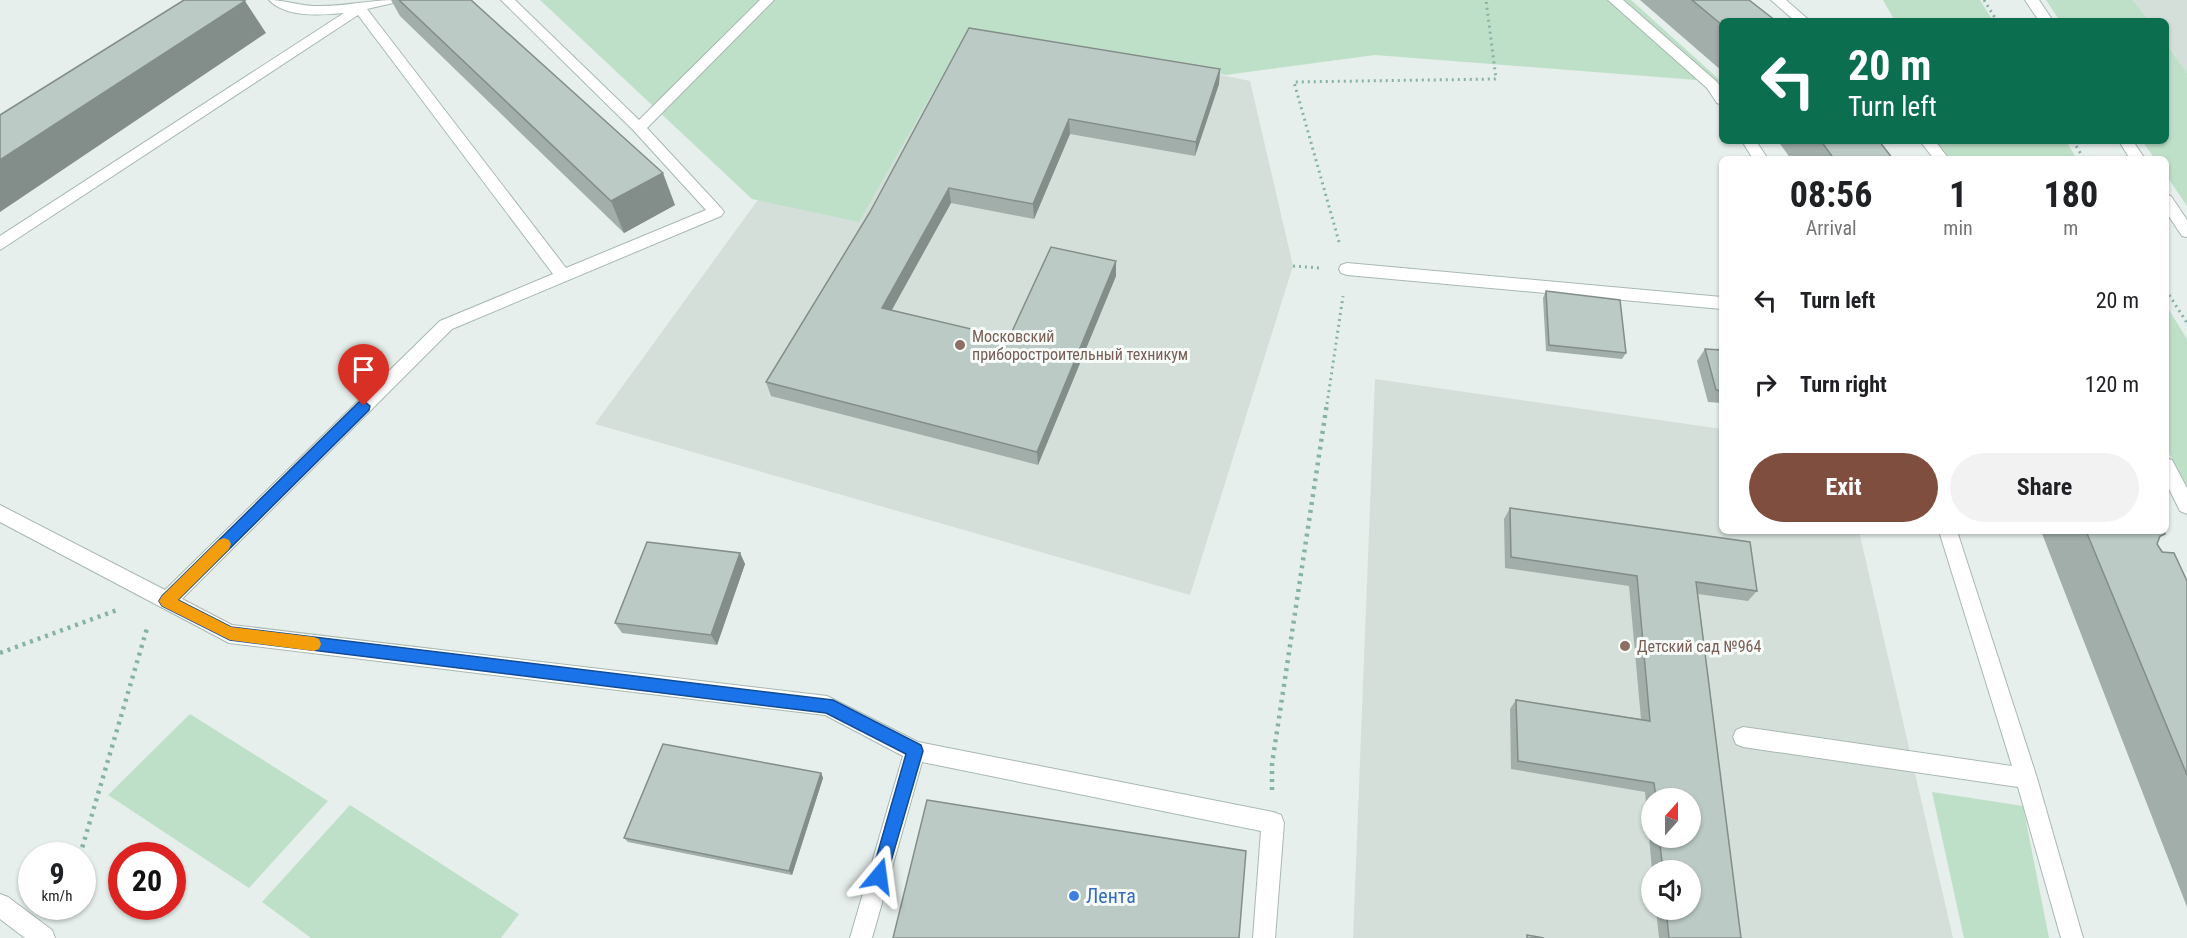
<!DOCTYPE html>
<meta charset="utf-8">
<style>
body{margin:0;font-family:"Roboto Condensed",sans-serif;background:#f2f2f2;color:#202124;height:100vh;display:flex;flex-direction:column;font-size:22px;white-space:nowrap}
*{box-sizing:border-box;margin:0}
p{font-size:20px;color:#757577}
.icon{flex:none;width:33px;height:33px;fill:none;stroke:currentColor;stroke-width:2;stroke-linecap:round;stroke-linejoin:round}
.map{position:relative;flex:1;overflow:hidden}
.panel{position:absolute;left:1719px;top:156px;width:450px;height:378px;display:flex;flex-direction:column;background:#fff;border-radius:9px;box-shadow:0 2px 4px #0004}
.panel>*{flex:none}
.top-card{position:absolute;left:1719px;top:18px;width:450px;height:126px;border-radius:9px;box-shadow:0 2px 4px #0004;background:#0b6e4f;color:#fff;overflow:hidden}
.needle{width:39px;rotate:21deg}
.controls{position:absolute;left:1641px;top:788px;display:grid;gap:12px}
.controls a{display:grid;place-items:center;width:60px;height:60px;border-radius:50%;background:#fff;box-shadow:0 2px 4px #0004;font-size:30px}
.speed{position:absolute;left:18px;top:842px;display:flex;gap:12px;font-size:30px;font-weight:700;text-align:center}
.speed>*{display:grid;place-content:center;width:78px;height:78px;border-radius:50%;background:#fff;box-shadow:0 2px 4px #0004;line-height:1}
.speed small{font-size:15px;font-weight:400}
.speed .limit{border:9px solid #d22;background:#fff;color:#111}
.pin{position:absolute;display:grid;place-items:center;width:51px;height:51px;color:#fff;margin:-62px -26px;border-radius:50% 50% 50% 0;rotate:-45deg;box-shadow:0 0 6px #0007}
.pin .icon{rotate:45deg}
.me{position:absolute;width:66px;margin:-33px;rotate:16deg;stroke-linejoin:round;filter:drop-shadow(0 0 4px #0008)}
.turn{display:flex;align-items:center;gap:21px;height:126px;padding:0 30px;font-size:27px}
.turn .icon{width:78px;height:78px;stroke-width:2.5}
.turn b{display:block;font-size:42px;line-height:51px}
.eta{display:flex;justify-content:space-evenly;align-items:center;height:102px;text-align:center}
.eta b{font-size:36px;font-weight:700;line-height:42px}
.button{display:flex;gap:12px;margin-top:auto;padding:12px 30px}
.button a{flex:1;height:69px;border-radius:36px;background:#7f4e3f;color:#fff;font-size:24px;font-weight:700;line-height:69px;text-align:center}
.button a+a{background:#f2f2f2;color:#202124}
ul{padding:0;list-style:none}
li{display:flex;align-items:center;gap:18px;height:84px;padding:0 30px}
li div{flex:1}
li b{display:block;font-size:22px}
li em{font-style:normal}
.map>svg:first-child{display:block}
.built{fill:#d4dfda;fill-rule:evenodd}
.green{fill:#bfe0c8}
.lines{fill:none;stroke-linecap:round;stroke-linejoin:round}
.service-casing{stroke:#a8b8b2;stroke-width:2}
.tertiary-casing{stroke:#a8b8b2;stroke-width:2}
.path-far1{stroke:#86b3a5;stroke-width:3;stroke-dasharray:2 4;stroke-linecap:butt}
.path{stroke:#86b3a5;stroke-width:4.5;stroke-dasharray:3 5;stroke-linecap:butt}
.service{fill:#fff;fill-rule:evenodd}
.tertiary{fill:#fff;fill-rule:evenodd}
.wall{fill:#a1aea9;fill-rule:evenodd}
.shaded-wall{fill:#838d89}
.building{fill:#bbcac4;stroke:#838d89;stroke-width:1.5}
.route{fill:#1a73e8;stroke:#114b97;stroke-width:1.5}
.slow{fill:#f59e0b}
.education-dot{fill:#8d6e63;stroke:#f7fbf9;stroke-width:2}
.shop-dot{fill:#3f7fe0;stroke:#f7fbf9;stroke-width:2}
.labels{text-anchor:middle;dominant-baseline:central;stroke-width:6;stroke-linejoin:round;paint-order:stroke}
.education-label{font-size:16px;fill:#785e54;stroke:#f7fbf9;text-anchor:start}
.near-shop-label{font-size:20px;fill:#366cbe;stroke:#f7fbf9;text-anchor:start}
</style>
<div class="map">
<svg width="2187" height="938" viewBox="0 0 2187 938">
<rect width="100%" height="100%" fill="#e6efeb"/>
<path class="built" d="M2133,0H2187V73L2166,44V21H2149Z
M898,7L1250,81L1293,266L1190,595L595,424Z
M1375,379L1722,429V531H1859L1953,938H1353ZM1652,798H1690V837H1652ZM1652,870H1690V909H1652Z"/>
<path class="green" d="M540,0H1631L1722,82L1375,55L1226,75L968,30L859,222L752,199Z
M1883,0H1980L1993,21H1895Z
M2046,0H2133L2149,21H2060Z
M2166,44L2187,73V206L2166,175V159H2155L2142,141H2166Z
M1935,141H2066L2077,159H1950Z
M2166,305L2187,339V488L2166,447Z
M190,714L328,801L249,888L108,795Z
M1932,792L2023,806L2049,938H1964Z
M350,805L519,914L501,938H311L262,902Z"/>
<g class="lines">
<g class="service-casing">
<path id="service" d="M269,0C286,0 299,6 315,6C342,7 368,0 395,0L393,3L367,9L566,268L706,210L634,131L501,0H515L639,120L760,0H774L647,128L721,208L724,212L721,216L452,329L182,599L232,625L827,696L918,742L1273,812L1281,815L1284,823L1275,938H1253L1261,831L922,762L872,938H850L903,756L825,715L229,643L0,522V505L165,590L440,321L553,274L358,15L0,250V236L344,13C321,15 286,18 269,0Z
M1608,0H1623L1717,82L1722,89V105L1717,103L1707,88Z
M1771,0H1786L1810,21H1795Z
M1742,141H1756L1768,159H1753Z
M1920,141H1935L1949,159H1934Z
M1347,263L1722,297V309L1347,275L1341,273L1339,269L1341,265Z
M2166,458L2172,460L2187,488V514L2180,511L2166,483Z
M1939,531H1957L2037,778L2083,938H2061L2018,787L1743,747L1736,744L1733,737L1736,730L1743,727L2012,766Z
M0,894L8,897L52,930L55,938H25L0,919Z"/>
</g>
<g class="tertiary-casing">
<path id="tertiary" d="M2025,0H2039L2053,21H2039Z
M2119,141H2133L2145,159H2130Z
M2166,195L2171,196L2187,220V237L2182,236L2166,212Z"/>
</g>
<path class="path-far1" d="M1984,0L1997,21
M2073,141L2084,159
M1339,242L1294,82L1496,79L1486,0
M1293,266L1320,268
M2166,290L2187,323
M1327,404L1343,296"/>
<path class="path" d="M0,653L117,610
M1272,790V764L1327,403
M80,855L148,625"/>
<use href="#service" class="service"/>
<use href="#tertiary" class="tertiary"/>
</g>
<path class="wall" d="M391,0H471L675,205L624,233L400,16Z
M1640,0H1749L1722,21V71Z
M969,28L1220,69L1219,84L1195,156L1070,134L1034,219L951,203L892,310L1009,338L1116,276L1038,465L771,396L766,382L870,212Z
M1778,141H1879L1893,159H1791Z
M1546,291L1626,353L1622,359L1546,351L1543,298Z
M1705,349L1722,350V403L1708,402L1697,361Z
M1510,508L1757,591L1748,601L1698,594L1741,938H1659L1656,909H1690V870H1652L1645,792L1511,769L1510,709L1516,700L1641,719L1629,586L1505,568L1504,519ZM1652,798H1690V837H1652Z
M2041,531H2164L2165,534L2159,538L2157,544L2187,581V907Z
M740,553L745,564L717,645L622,633L615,623Z
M821,773L823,778L792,875L628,842L624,838Z"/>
<path class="shaded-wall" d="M245,1L266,33L0,212V160Z
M1220,69L1219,84L1195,156L1196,142Z
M1069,119L1070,134L1034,219L1033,204Z
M663,173L675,205L624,233L611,201Z
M949,188L951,203L885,322L882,308Z
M1116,261V276L1038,465L1037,452Z
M740,553L745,564L717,645L711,635Z
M821,773L823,778L792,875L789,871Z"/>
<path class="building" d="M184,0H242L245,1L0,160V115Z
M399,0H471L663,173L611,201Z
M1692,0H1749L1776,21H1722V25Z
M969,28L1220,69L1196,142L1069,119L1033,204L949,188L882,308L1009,338L1051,247L1116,261L1037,452L766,382L870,212Z
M1821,141H1879L1893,159H1834Z
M1546,291L1620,300L1626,353L1549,345Z
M1705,349L1722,350V391L1716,390Z
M1510,508L1750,542L1757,591L1696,582L1741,938H1669L1666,909H1690V870H1663L1659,837H1690V798H1656L1654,783L1518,761L1516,700L1650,721L1637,576L1511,557Z
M2086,531H2164L2165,534L2160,536L2157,544L2162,552L2174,553L2187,581V775Z
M647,542L740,553L711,635L615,623Z
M663,744L821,773L789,871L624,838Z
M927,800L1246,851L1239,938H893Z
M1527,935L1544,938H1527Z"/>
<path class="route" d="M364,401L370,406L369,410L178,600L231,627L833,700L921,745L923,751L885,882L879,884L873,882L871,876L906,754L826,713L230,640L162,606L159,601L162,596L359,402Z"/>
<path class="slow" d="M224,538L229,540L231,544L229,549L178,600L231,627L314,637L319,639L321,644L319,649L314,651L230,640L162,606L159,601L162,596L219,540Z"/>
<g class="education-dot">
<circle cx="960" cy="345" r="6"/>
<circle cx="1625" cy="646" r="6"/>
</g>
<circle class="shop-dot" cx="1074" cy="896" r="6"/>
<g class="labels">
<g class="education-label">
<text x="972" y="336">Московский<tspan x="972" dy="18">приборостроительный техникум</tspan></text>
<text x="1637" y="646">Детский сад №964</text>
</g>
<g class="near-shop-label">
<text x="1086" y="896">Лента</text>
</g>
</g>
</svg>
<div class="controls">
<a><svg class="needle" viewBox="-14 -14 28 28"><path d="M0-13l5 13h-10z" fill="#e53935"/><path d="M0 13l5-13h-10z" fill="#757577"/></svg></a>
<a><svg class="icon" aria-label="sound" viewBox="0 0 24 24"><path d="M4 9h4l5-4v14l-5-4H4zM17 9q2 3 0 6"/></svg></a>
</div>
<div class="speed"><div>9<small>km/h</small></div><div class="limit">20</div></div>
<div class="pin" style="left:364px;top:406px;background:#d93025"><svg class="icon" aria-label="arrive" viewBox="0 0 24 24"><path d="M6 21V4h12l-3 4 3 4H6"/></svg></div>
<svg class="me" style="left:879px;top:876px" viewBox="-20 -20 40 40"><path d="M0-17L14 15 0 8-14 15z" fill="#1a73e8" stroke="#fff" stroke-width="4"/></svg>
<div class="top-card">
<div class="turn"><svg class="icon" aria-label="left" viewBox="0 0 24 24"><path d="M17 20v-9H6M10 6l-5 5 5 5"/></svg><div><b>20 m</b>Turn left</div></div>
</div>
<section class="panel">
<div class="eta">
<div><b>08:56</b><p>Arrival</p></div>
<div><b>1</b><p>min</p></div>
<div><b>180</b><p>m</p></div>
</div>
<ul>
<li><svg class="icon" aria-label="left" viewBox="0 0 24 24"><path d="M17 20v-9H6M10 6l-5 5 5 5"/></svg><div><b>Turn left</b></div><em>20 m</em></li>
<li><svg class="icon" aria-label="right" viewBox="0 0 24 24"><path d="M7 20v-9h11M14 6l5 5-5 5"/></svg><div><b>Turn right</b></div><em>120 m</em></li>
</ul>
<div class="button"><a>Exit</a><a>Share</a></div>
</section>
</div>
